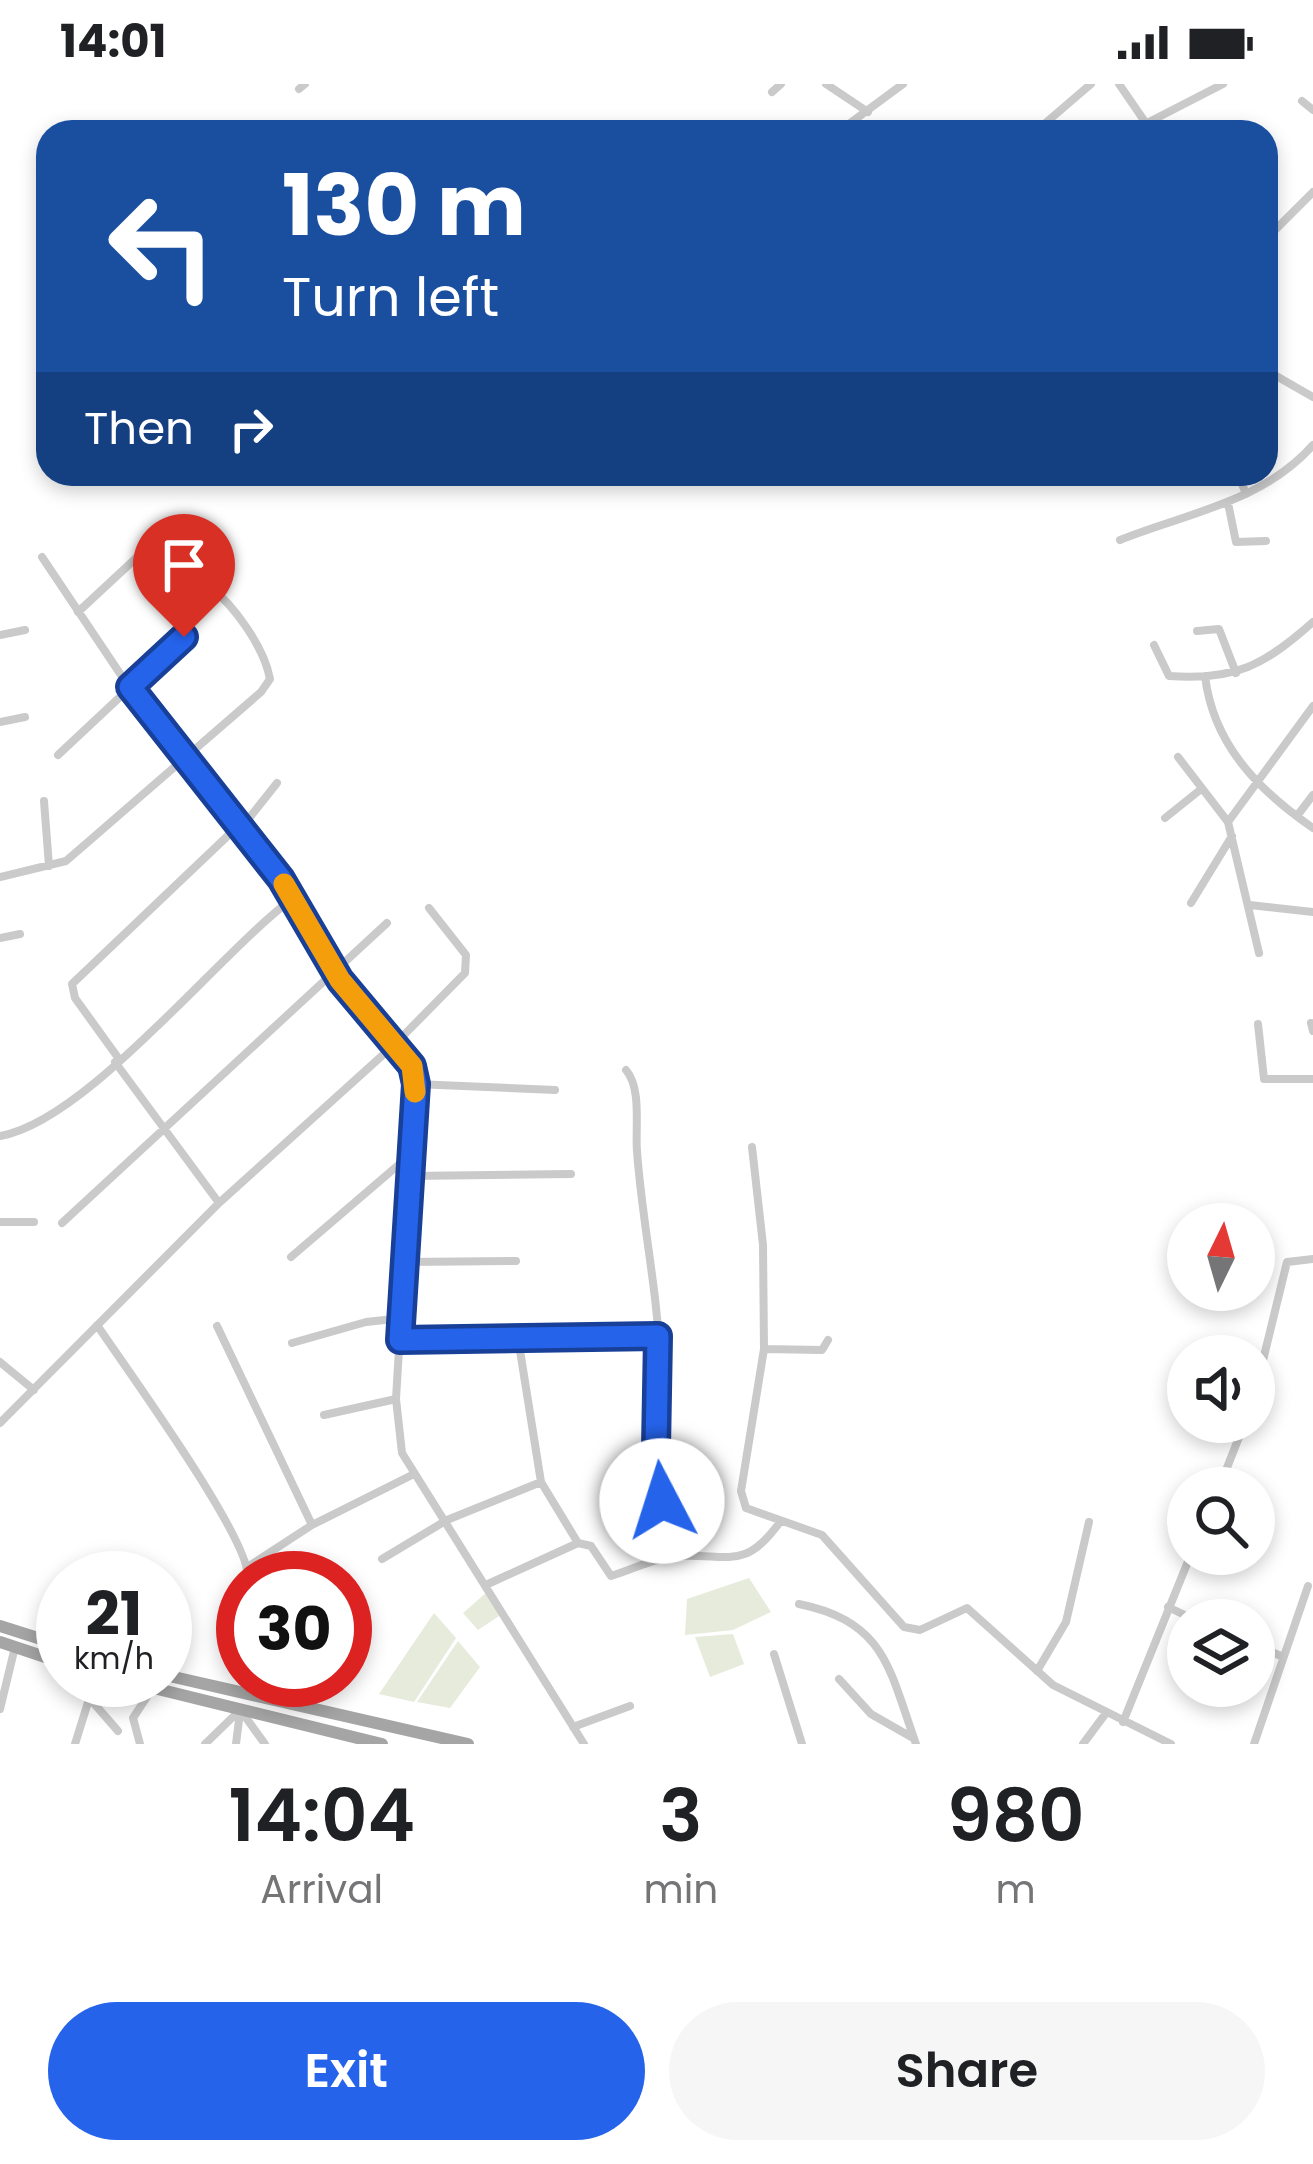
<!DOCTYPE html>
<style>
body{margin:0;font-family:Poppins,sans-serif;background:#f6f6f6;color:#202124;height:100vh;display:flex;flex-direction:column;font-size:45px;white-space:nowrap}
*{box-sizing:border-box;margin:0}
p{font-size:39px;color:#757577}
.icon{flex:none;width:66px;height:66px;fill:none;stroke:currentColor;stroke-width:2;stroke-linecap:round;stroke-linejoin:round}
.map{position:relative;height:1660px;overflow:hidden}
.details{display:flex;flex-direction:column;background:#fff;flex:1}
.details>*{flex:none}
.hud{position:absolute;left:36px;top:36px;width:1242px;height:366px;border-radius:36px;box-shadow:0 6px 18px #0003;background:#1a4fa0;color:#fff;overflow:hidden}
.needle{width:78px;rotate:5deg}
.buttons{position:absolute;left:1167px;top:1119px;display:grid;gap:24px}
.buttons a{display:grid;place-items:center;width:108px;height:108px;border-radius:50%;background:#fff;box-shadow:0 6px 18px #0003;font-size:60px}
.speed{position:absolute;left:36px;top:1467px;display:flex;gap:24px;font-size:60px;font-weight:700;text-align:center}
.speed>*{display:grid;place-content:center;width:156px;height:156px;border-radius:50%;background:#fff;box-shadow:0 6px 18px #0003;line-height:1}
.speed small{font-size:30px;font-weight:400}
.speed .limit{border:18px solid #d22;background:#fff;color:#111}
.pin{position:absolute;display:grid;place-items:center;width:102px;height:102px;color:#fff;margin:-123px -51px;border-radius:50% 50% 50% 0;rotate:-45deg;box-shadow:0 0 12px #0007}
.pin .icon{rotate:45deg}
.me{position:absolute;width:132px;margin:-66px;rotate:355deg;stroke-linejoin:round;filter:drop-shadow(0 0 9px #0008)}
.turn{display:flex;align-items:center;gap:42px;height:252px;padding:0 48px;font-size:54px}
.turn .icon{width:156px;height:156px;stroke-width:2.5}
.turn b{display:block;font-size:84px;line-height:102px}
.then{display:flex;align-items:center;height:114px;padding:0 48px;background:#0003;gap:24px;font-size:45px}
.eta{display:flex;justify-content:space-evenly;align-items:center;height:204px;text-align:center}
.eta b{font-size:72px;font-weight:600;line-height:84px}
.button{display:flex;gap:24px;margin-top:auto;padding:24px 48px}
.button a{flex:1;height:138px;border-radius:72px;background:#2563eb;color:#fff;font-size:48px;font-weight:600;line-height:138px;text-align:center}
.button a+a{background:#f6f6f6;color:#202124}
.status{display:flex;justify-content:space-between;align-items:center;height:84px;padding:0 60px;background:#fff;direction:ltr}
.status svg{height:33px;fill:currentColor}
.map>svg:first-child{display:block}
.green{fill:#e6ebdb}
.lines{fill:none;stroke-linecap:round;stroke-linejoin:round}
.street{stroke:#cacaca;stroke-width:8}
.primary{stroke:#a5a5a5;stroke-width:12}
.route-casing{stroke:#184099;stroke-width:30}
.route{stroke:#2563eb;stroke-width:21}
.slow{stroke:#f59e0b;stroke-width:21}
</style>
<div class="status"><b>14:01</b><svg viewBox="0 0 49 12"><path d="M0 12V9h3v3zM5 12V6h3v6zM10 12V3h3v9zM15 12V0h3v12zM26 1h20v11H26zM47 4h2v5h-2z"/></svg></div>
<div class="map">
<svg width="1313" height="1660" viewBox="0 0 1313 1660">
<rect width="100%" height="100%" fill="#fff"/>
<path class="green" d="M749,1494L771,1528L733,1546L685,1551L687,1515Z
M487,1508L499,1532L478,1546L463,1529Z
M434,1529L456,1554L414,1618L379,1610Z
M733,1550L744,1580L710,1593L695,1553Z
M458,1557L480,1583L450,1624L417,1618Z"/>
<g class="lines">
<path class="street" d="M826,0L868,28
M1119,0L1152,48
M299,5L305,0
M772,8L781,0
M1302,17L1313,26
M1149,38L1223,0
M838,48L903,0
M1035,48L1091,0
M1266,155L1313,108
M1266,286L1313,313
M1238,390L1246,410
M1228,419L1236,458L1266,457
M1120,456C1187,429 1263,418 1313,361
M42,473L129,603L281,795L341,896L412,981L415,1000L396,1315L402,1369L584,1660
M78,528L148,463
M1197,547L1219,545L1236,589
M0,551L25,546
M1154,561L1169,592C1235,597 1265,581 1313,538
M1205,592C1213,660 1258,706 1313,744
M0,638L25,633
M58,671L184,553
M1178,673L1228,738L1259,869
M44,717L49,782
M1297,732L1313,711
M1165,734L1200,706
M1228,738L1313,622
M239,747L277,699
M0,793L66,777L261,608L270,595C264,563 234,521 209,502
M1191,819L1232,752
M1250,821L1313,828
M0,854L20,850
M1311,939L1313,947
M1258,940L1264,995H1313
M119,975L75,914L72,900L236,744
M115,978L219,1119
M626,986C642,1005 635,1043 637,1067C642,1138 658,1208 660,1279C663,1352 652,1400 679,1471
M415,1000L555,1006
M0,1052C87,1037 216,872 293,814
M752,1063L763,1161L764,1265L741,1407L746,1424L822,1451L904,1543L920,1546L967,1524L1053,1601L1171,1660
M410,1092L571,1090
M0,1138H34
M62,1139L387,839
M291,1173L410,1071
M406,1178L516,1177
M97,1241C123,1280 255,1461 247,1494
M217,1242L312,1441
M400,1256L658,1252
M292,1259L366,1238L403,1234
M764,1265L822,1266L828,1256
M0,1278L34,1306
M1254,1313L1287,1178L1313,1175
M324,1331L396,1315
M0,1339L219,1119L395,960L465,889L466,871L429,824
M541,1398L578,1459L591,1462L611,1492C631,1486 657,1473 677,1472C728,1469 744,1488 780,1438
M1219,1404L1245,1338
M382,1475L447,1436L541,1398L518,1254
M249,1482L312,1441L414,1390
M488,1500L578,1459
M799,1520C886,1538 889,1585 916,1660
M1168,1523L1195,1536
M1254,1560L1283,1573
M774,1570L802,1660
M1037,1587L1066,1538L1089,1438
M839,1595L871,1630L913,1654
M91,1616L118,1647
M0,1625L15,1563
M241,1627L265,1660
M1123,1638L1191,1470
M573,1643L630,1622
M75,1660L95,1596
M140,1660L133,1634L152,1605
M205,1660L240,1626
M236,1660L240,1628
M1083,1660L1106,1629
M1254,1660L1308,1502"/>
<path class="primary" d="M0,1542L63,1562
M0,1558L63,1579
M165,1591L468,1660
M121,1596L382,1660"/>
</g>
<g class="lines">
<g class="route-casing">
<path id="route" d="M184,553L130,603L281,795L340,896L412,982L416,1000L400,1256L658,1252L656,1364L662,1417"/>
</g>
<use href="#route" class="route"/>
<path class="slow" d="M284,800L340,896L412,982L415,1008"/>
</g>
</svg>
<div class="buttons">
<a><svg class="needle" viewBox="-14 -14 28 28"><path d="M0-13l5 13h-10z" fill="#e53935"/><path d="M0 13l5-13h-10z" fill="#757577"/></svg></a>
<a><svg class="icon" aria-label="sound" viewBox="0 0 24 24"><path d="M4 9h4l5-4v14l-5-4H4zM17 9q2 3 0 6"/></svg></a>
<a><svg class="icon" aria-label="search" viewBox="0 0 24 24"><circle cx="10" cy="10" r="6"/><path d="M15 15l6 6"/></svg></a>
<a><svg class="icon" aria-label="layers" viewBox="0 0 24 24"><path d="M12 4l9 5-9 5-9-5zM3 14l9 5 9-5"/></svg></a>
</div>
<div class="speed"><div>21<small>km/h</small></div><div class="limit">30</div></div>
<div class="pin" style="left:184px;top:553px;background:#d93025"><svg class="icon" aria-label="arrive" viewBox="0 0 24 24"><path d="M6 21V4h12l-3 4 3 4H6"/></svg></div>
<svg class="me" style="left:662px;top:1417px" viewBox="-20 -20 40 40"><circle r="19" fill="#fff"/><path d="M0-13L10 11 0 6-10 11z" fill="#2563eb"/></svg>
<div class="hud">
<div class="turn"><svg class="icon" aria-label="left" viewBox="0 0 24 24"><path d="M17 20v-9H6M10 6l-5 5 5 5"/></svg><div><b>130 m</b>Turn left</div></div>
<div class="then">Then<svg class="icon" aria-label="right" viewBox="0 0 24 24"><path d="M7 20v-9h11M14 6l5 5-5 5"/></svg></div>
</div>
</div>
<section class="details">
<div class="eta">
<div><b>14:04</b><p>Arrival</p></div>
<div><b>3</b><p>min</p></div>
<div><b>980</b><p>m</p></div>
</div>
<div class="button"><a>Exit</a><a>Share</a></div>
</section>
